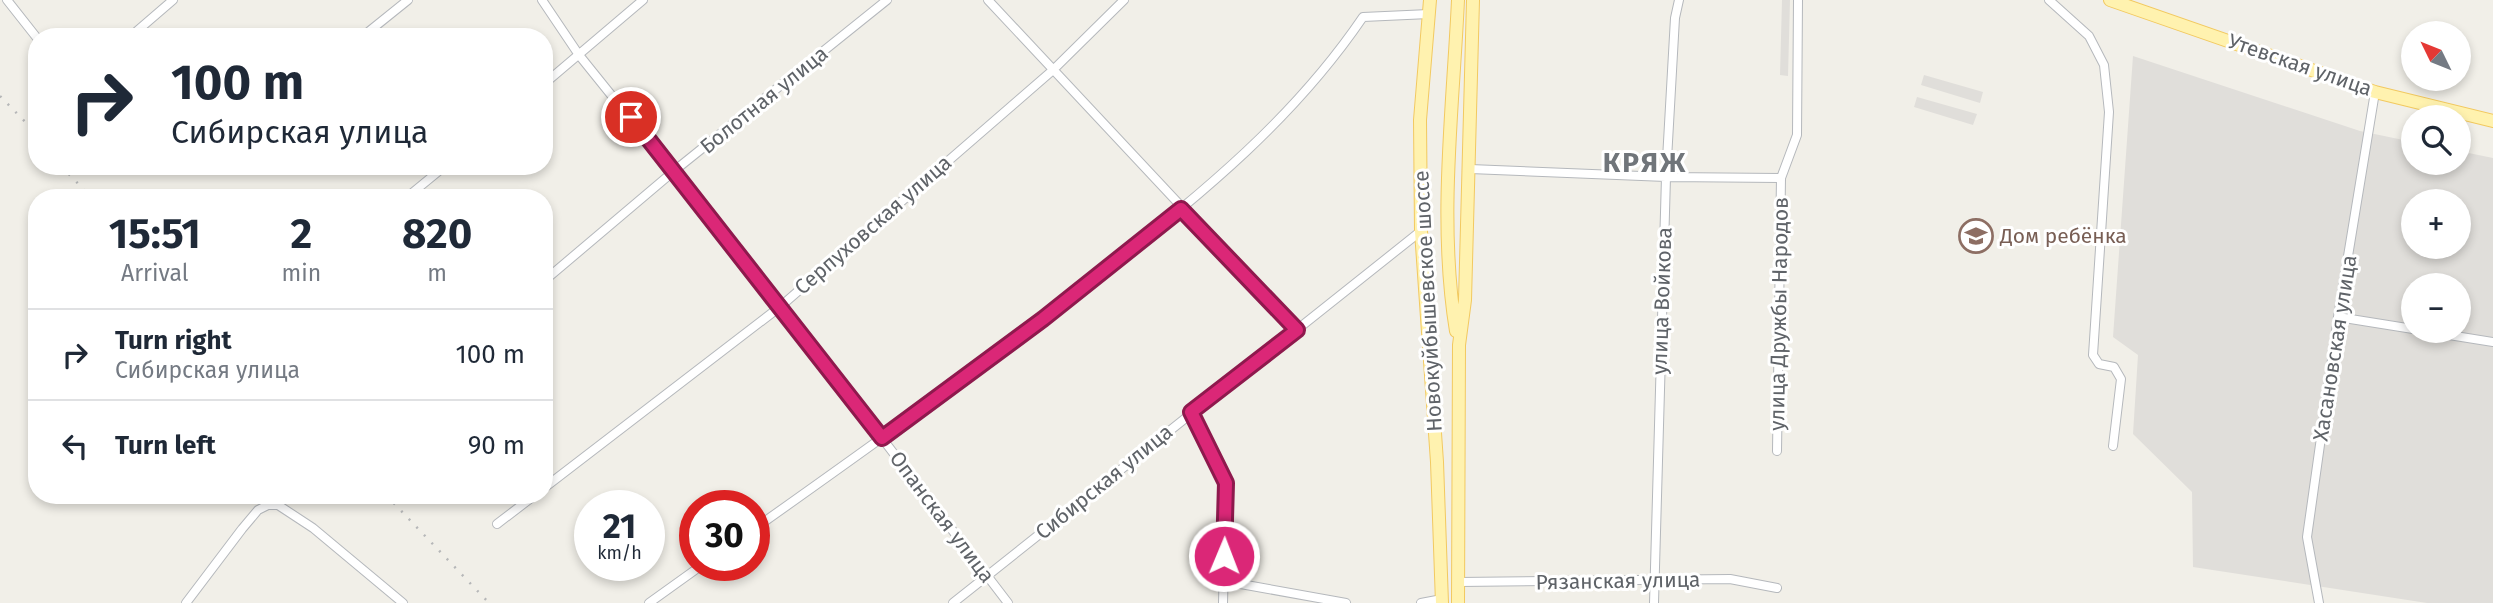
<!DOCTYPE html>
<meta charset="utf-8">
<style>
body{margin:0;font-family:"Fira Sans",sans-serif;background:#f2f2f3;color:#1f2937;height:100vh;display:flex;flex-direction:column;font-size:26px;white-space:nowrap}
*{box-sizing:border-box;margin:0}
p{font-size:23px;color:#747a83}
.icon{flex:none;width:38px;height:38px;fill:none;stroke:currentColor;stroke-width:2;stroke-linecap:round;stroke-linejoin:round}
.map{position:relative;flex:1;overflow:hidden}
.sheet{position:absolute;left:28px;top:189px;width:525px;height:315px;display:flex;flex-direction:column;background:#fff;border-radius:28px;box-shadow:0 4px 10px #0003}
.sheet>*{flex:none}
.hud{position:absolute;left:28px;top:28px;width:525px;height:147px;border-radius:28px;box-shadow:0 4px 10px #0003;background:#fff;color:#1f2937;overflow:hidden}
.needle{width:46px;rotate:313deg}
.fabs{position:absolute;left:2401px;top:21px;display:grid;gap:14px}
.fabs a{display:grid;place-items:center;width:70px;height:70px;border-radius:50%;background:#fff;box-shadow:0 4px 10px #0003;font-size:35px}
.speed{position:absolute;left:574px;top:490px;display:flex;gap:14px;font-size:35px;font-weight:700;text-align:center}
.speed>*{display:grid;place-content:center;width:91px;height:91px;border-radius:50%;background:#fff;box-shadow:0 4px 10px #0003;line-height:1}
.speed small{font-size:18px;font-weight:400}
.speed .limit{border:10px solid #d22;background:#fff;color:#111}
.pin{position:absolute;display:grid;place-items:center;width:60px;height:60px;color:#fff;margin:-30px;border:4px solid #fff;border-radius:50%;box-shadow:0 2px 7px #0007}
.me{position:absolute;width:77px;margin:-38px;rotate:1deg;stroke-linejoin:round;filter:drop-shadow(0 0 5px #0008)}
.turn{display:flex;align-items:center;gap:24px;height:147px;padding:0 28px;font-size:32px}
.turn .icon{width:91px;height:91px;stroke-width:2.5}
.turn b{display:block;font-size:49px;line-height:60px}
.eta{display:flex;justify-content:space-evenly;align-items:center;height:119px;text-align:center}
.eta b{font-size:42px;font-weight:700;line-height:49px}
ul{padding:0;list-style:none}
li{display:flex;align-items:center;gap:21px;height:91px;padding:0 28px;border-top:2px solid #e0e1e3}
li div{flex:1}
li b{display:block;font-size:26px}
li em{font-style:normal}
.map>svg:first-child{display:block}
.industrial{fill:#e0deda;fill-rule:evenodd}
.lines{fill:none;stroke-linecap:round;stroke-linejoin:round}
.minor-casing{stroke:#b5b8bc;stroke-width:10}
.primary-casing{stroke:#f2c960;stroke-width:14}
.minor{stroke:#fff;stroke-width:8}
.primary{stroke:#fff2af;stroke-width:12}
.rail{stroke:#b6b7b8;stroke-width:2.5;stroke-dasharray:2 9;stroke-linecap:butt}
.route-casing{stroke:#8e194d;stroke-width:18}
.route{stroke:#db2777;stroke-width:12}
.labels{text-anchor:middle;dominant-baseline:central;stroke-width:6;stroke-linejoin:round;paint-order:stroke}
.street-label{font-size:21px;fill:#5f6368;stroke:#fff}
.education-label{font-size:21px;fill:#785e54;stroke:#fff;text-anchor:start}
.district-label{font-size:28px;font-weight:bold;letter-spacing:2px;fill:#70757a;stroke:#fff}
</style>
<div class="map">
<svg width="2493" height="603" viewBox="0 0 2493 603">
<rect width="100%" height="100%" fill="#f1efe8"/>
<path class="industrial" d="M1782,0H1790L1788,76L1780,75Z
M2133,56L2360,131L2413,142V163H2459V151L2493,158V603H2427L2193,567L2192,492L2133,434L2138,355L2113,337ZM2413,201H2459V247H2413ZM2413,285H2459V331H2413Z
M1924,75L1983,92L1980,103L1921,85Z
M1917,97L1977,114L1973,125L1914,107Z"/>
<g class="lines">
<g class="minor-casing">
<path id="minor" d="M7,0L37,38
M542,0L579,55L781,306L1008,603
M988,0L1297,330
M2049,0L2089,36L2104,65L2109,112L2093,355L2099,364L2114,367L2121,379L2113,446
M130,37L173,0
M362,37L408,0
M544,84L643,0
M1470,169L1666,177L1781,178L1797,135L1798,0
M406,198L445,166
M544,281L674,171L887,0
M2338,317L2413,329
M2424,331L2493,342
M1191,413L1226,483L1223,603
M1777,451L1781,178
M544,488L781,306L1053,70L1124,0
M497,524L535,495
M754,529C874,444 993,359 1108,268C1204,191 1293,120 1363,17L1429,14
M1224,581L1346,603
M1459,582L1730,579L1777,588
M186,603L242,529L258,510L268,505H278L313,528L403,603
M649,603L702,565
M953,603L1421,231
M1421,603L1442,599
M1654,603L1666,177L1675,18L1679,0
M2319,603L2307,537L2338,317L2375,92"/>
</g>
<g class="primary-casing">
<path id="primary" d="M1430,0L1420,120L1421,231L1437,462L1442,603
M2110,0L2375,92L2493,121
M1456,331C1438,222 1453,109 1458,0
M1458,603L1459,345L1465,300L1473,0"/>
</g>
<use href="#minor" class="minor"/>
<use href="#primary" class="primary"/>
<path class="rail" d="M0,96L37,134
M61,166L92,198
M386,495L489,603"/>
</g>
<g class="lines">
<g class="route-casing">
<path id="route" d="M631,117L882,438L1043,319L1181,209L1297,330L1191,412L1226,483L1224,556"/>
</g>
<use href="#route" class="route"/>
</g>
<defs>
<g id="school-ring" transform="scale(1.75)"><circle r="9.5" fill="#fff" stroke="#8d6e63" stroke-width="1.5"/><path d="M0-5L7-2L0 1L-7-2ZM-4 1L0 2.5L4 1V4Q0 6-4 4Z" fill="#8d6e63"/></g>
</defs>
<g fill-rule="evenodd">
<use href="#school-ring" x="1976" y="236"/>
</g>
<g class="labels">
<g class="street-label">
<text transform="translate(2300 65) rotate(19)">Утевская улица</text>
<text transform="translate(764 100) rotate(-39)">Болотная улица</text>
<text transform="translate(873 225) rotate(-41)">Серпуховская улица</text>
<text transform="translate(1428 301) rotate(-93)">Новокуйбышевское шоссе</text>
<text transform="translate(1662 301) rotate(-88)">улица Войкова</text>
<text transform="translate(1779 314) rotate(-89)">улица Дружбы Народов</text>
<text transform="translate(2335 348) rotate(-81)">Хасановская улица</text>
<text transform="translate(1104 482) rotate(-39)">Сибирская улица</text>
<text transform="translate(942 517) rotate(53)">Опанская улица</text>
<text transform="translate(1618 581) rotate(-1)">Рязанская улица</text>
</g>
<g class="education-label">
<text x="2000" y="236">Дом ребёнка</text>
</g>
<g class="district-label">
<text x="1645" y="162">КРЯЖ</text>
</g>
</g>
</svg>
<div class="fabs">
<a><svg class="needle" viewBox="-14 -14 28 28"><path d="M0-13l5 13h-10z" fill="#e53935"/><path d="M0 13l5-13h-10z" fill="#747a83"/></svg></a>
<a><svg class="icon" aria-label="search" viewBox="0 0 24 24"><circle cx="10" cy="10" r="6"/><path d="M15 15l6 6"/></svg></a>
<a>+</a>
<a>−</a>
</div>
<div class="speed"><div>21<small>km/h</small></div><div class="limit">30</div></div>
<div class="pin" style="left:631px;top:117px;background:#d93025"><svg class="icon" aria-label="arrive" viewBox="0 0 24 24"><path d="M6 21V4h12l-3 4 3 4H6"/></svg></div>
<svg class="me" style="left:1224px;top:556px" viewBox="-20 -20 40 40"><circle r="17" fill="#db2777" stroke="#fff" stroke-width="3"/><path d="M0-11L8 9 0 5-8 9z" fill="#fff"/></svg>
<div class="hud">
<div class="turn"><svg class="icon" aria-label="right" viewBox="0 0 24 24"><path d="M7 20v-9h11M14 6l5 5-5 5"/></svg><div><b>100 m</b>Сибирская улица</div></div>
</div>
<section class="sheet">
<div class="eta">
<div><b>15:51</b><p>Arrival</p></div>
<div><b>2</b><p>min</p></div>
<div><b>820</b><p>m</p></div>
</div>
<ul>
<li><svg class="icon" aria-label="right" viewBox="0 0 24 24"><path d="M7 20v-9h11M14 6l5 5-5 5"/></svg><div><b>Turn right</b><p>Сибирская улица</p></div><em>100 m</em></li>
<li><svg class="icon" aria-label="left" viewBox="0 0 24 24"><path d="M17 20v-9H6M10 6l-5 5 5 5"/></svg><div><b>Turn left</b></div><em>90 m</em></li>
</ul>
</section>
</div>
